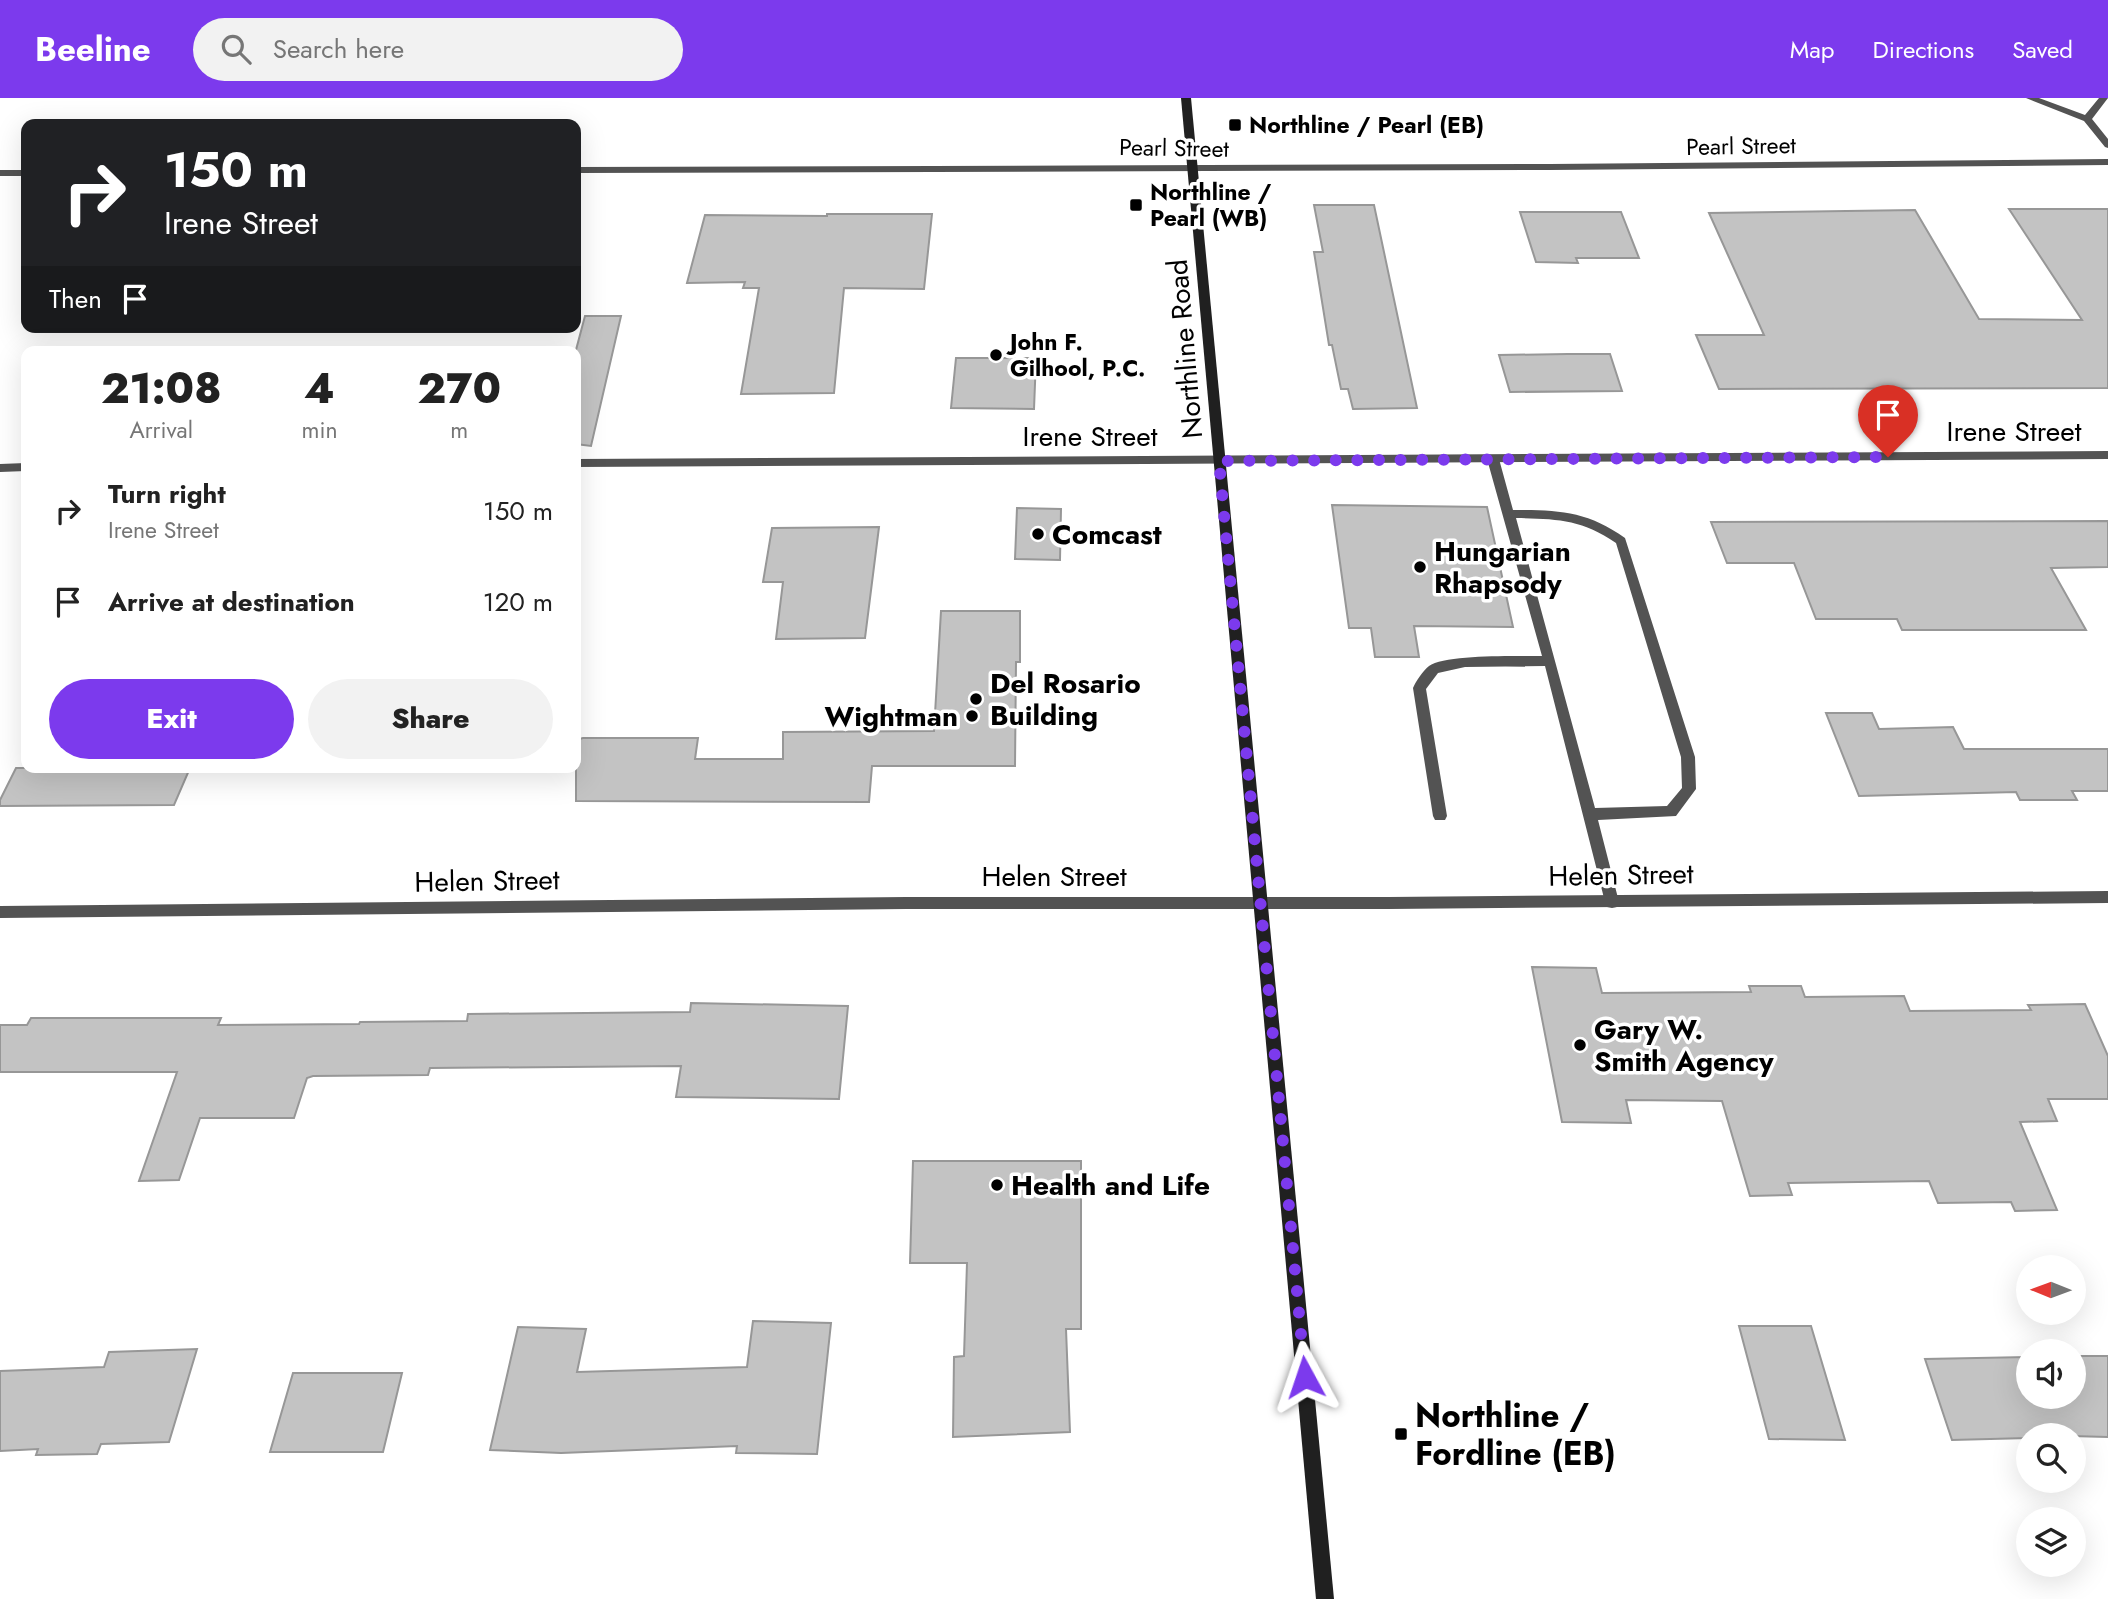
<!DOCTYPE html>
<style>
body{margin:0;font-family:Jost,sans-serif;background:#f2f2f2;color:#222;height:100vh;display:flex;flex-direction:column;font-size:26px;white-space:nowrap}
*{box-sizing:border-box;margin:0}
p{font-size:23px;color:#767676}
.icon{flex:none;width:38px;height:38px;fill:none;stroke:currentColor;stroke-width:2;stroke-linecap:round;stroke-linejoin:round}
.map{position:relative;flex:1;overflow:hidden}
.details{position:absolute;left:21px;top:248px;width:560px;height:427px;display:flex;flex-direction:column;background:#fff;border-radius:14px;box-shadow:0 7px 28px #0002}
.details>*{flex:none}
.guide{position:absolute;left:21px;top:21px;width:560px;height:214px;border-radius:14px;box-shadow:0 7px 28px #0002;background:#202124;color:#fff;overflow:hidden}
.needle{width:46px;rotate:271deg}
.controls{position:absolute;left:2016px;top:1157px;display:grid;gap:14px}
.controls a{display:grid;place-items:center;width:70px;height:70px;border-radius:50%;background:#fff;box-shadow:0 7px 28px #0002;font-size:35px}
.pin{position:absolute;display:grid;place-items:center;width:60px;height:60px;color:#fff;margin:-72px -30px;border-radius:50% 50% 50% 0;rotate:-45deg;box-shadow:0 0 7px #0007}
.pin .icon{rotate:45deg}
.me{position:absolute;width:77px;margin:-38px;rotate:355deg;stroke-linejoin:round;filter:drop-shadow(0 0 5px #0008)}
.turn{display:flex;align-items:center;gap:24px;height:147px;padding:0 28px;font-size:32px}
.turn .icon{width:91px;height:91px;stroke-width:2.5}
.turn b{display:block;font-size:49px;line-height:60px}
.then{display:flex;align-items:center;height:66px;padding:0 28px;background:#0003;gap:14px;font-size:26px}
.eta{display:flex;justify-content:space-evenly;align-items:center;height:119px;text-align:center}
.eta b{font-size:42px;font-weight:800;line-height:49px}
.button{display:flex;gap:14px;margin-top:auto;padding:14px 28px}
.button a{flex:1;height:80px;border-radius:42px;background:#7c3aed;color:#fff;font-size:28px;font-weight:800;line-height:80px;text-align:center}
.button a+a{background:#f2f2f2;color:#222}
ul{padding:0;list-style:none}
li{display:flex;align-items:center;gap:21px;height:91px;padding:0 28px}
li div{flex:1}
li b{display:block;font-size:26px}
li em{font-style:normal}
header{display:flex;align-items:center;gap:42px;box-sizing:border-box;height:98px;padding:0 35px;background:#7c3aed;color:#fff}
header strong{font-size:33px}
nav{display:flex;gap:38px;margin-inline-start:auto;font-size:24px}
.search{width:490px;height:63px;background:#f2f2f2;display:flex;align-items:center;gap:18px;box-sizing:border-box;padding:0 24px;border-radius:38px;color:#767676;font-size:26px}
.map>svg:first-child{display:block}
.building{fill:#c3c3c3;stroke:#979797;stroke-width:2}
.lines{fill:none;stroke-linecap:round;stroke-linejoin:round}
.service{fill:#535353;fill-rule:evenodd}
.minor{fill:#535353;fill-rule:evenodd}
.secondary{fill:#202020;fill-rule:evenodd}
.route{stroke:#7c3aed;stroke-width:12;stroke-dasharray:0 21.6}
.poi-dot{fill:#000;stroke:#fff;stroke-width:2.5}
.labels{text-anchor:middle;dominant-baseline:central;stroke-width:7;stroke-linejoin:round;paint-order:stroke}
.far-poi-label{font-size:23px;font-weight:bold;fill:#000;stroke:#fff;text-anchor:start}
.far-street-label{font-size:23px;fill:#000;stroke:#fff}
.street-label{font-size:28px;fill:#000;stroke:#fff}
.poi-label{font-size:28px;font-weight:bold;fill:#000;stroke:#fff;text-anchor:start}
.near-poi-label{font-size:33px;font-weight:bold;fill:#000;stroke:#fff;text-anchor:start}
</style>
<header>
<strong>Beeline</strong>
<div class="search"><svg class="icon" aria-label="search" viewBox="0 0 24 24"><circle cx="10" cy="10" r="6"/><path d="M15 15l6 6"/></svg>Search here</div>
<nav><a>Map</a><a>Directions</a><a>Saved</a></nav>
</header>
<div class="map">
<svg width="2108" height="1501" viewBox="0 0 2108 1501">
<rect width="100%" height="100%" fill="#fff"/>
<path class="building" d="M1314,107H1374L1417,310L1353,311L1348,291H1341L1332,247H1329L1314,154H1323Z
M2009,111H2108V290L1719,291L1696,237H1764L1709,115L1915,112L1979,221L2082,222Z
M1520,114H1621L1639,160H1576L1578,165L1536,164Z
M827,116H932L924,191L844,190L834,295L741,296L759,190H743L745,184L687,185L705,117L827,118Z
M585,218H621L591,348L576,346V252Z
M1568,256H1610L1622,293L1510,294L1499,257Z
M956,260H1036L1034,311L951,310Z
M1332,407L1487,409L1513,529L1414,528L1419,559H1375L1371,530H1349Z
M1017,410L1061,411L1060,462L1015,461Z
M2108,423V469L2051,470L2086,532H1902L1897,521H1816L1794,465H1727L1711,424Z
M879,429L865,540L776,541L783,484H763L772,430Z
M941,513H1020V564H1016L1015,668H872L869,704L576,703V642L583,640H698L695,661H783V634L934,633Z
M1826,615H1872L1879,631L1953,629L1964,651H2108V693H2072L2077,702H2020L2016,694L1859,698Z
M16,670H190L174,707L0,708V702Z
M1532,869L1596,870L1602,895L1751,894L1749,888H1801L1805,899L1904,898L1910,913L2031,912L2028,907L2085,906L2108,958V1001H2048L2057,1023L2020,1024L2057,1112L2015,1113L2011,1104L1938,1105L1929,1083L1788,1085L1792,1097L1750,1098L1722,1003L1626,1002L1631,1025L1562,1024Z
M691,905L848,908L839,1001L676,999L681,968L430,970L428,977L313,978L307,980L294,1020H200L179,1082L139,1083L177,974H0V927H27L31,920H221L218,927L359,926L360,924L467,923L468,916L690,914Z
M913,1063H1081V1231H1066L1070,1334L953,1339L954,1259L964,1258L967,1165H910Z
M753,1223L831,1225L817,1356L736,1355L737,1348L561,1355L490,1352L518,1229L586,1231L577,1274L747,1269Z
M1739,1228H1811L1845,1342L1769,1341Z
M197,1251L169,1344L101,1346L97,1356L36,1357L38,1351L0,1353V1273L104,1269L109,1254Z
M2074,1258H2108V1339L2028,1337V1340L1952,1342L1925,1261L2028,1259V1298H2074Z
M293,1275H402L383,1354H270Z"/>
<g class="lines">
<path class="service" d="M2026,0H2039L2085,17L2099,0H2108L2092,21L2108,41V50L2105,49L2084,23Z
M1493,357L1499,361L1513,412C1559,412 1587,413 1625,440L1695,659L1696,691L1676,718L1598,722L1619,804L1617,809L1612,810L1607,809L1605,804L1545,568L1465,569L1438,575L1426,591L1447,718L1445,722H1435L1433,718L1413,590C1416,583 1423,573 1429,568C1445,556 1519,558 1542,558L1487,361ZM1516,420C1557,421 1581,421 1616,445L1681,659L1682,690L1667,708L1595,710Z"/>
<path class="minor" d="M2108,61V67L1550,72L576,75V69L1550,66Z
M0,72H26V78H0Z
M2108,353V361L576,369V361Z
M26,365V373L0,374V366Z
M2108,793V805L1389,811H906L0,820V808L906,799H1389Z"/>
<path class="secondary" d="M1181,0H1191L1334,1501H1316Z"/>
</g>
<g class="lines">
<path class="route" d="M1305,1279L1219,363L1888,359"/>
</g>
<g class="poi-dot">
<rect x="1228" y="20" width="14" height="14" rx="3.5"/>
<rect x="1129" y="100" width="14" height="14" rx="3.5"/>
<circle cx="996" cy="257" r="7"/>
<circle cx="1038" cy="436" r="7"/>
<circle cx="1420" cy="469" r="7"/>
<circle cx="976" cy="601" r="7"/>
<circle cx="972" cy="618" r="7"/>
<circle cx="1580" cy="947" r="7"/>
<circle cx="997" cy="1087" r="7"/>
<rect x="1394" y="1329" width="14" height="14" rx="3.5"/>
</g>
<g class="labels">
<g class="far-poi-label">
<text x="1249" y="27">Northline / Pearl (EB)</text>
<text x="1150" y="94">Northline /<tspan x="1150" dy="26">Pearl (WB)</tspan></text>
<text x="1010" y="244">John F.<tspan x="1010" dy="26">Gilhool, P.C.</tspan></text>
</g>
<g class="far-street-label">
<text transform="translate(1741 48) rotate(-1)">Pearl Street</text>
<text transform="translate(1174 50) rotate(1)">Pearl Street</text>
</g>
<g class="street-label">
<text transform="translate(1185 251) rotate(-95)">Northline Road</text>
<text x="2014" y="333">Irene Street</text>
<text x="1090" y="338">Irene Street</text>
<text transform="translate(1621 777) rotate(-1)">Helen Street</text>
<text x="1054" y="778">Helen Street</text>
<text transform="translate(487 783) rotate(-1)">Helen Street</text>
</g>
<g class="poi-label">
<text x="1052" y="436">Comcast</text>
<text x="1434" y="453">Hungarian<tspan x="1434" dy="32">Rhapsody</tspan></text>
<text x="990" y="585">Del Rosario<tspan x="990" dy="32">Building</tspan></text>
<text x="958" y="618" text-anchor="end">Wightman</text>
<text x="1594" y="931">Gary W.<tspan x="1594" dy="32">Smith Agency</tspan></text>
<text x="1011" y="1087">Health and Life</text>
</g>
<g class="near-poi-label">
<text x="1415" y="1317">Northline /<tspan x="1415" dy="38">Fordline (EB)</tspan></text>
</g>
</g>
</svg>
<div class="controls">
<a><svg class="needle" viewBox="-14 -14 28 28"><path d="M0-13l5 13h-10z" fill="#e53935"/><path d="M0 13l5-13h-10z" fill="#767676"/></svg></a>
<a><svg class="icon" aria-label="sound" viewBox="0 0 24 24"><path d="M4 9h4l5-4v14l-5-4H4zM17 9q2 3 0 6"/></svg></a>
<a><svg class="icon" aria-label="search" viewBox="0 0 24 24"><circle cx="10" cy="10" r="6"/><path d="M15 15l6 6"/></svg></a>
<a><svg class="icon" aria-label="layers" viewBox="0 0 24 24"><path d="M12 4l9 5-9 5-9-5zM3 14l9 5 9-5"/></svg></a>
</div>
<div class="pin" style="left:1888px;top:359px;background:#d93025"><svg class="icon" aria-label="arrive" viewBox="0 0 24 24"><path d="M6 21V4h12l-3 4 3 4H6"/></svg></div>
<svg class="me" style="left:1305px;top:1279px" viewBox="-20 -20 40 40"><path d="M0-17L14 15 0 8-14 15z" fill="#7c3aed" stroke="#fff" stroke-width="4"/></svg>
<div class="guide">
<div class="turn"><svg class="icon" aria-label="right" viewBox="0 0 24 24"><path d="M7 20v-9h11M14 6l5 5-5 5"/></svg><div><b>150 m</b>Irene Street</div></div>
<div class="then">Then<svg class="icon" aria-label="arrive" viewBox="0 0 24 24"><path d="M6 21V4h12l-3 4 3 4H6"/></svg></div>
</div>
<section class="details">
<div class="eta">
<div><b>21:08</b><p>Arrival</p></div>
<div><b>4</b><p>min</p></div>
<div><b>270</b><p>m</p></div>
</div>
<ul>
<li><svg class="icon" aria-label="right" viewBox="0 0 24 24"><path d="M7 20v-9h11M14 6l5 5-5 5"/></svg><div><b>Turn right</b><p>Irene Street</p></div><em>150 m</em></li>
<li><svg class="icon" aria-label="arrive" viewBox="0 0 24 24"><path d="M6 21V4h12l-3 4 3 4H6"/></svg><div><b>Arrive at destination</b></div><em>120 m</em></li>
</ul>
<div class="button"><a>Exit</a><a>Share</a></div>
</section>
</div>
